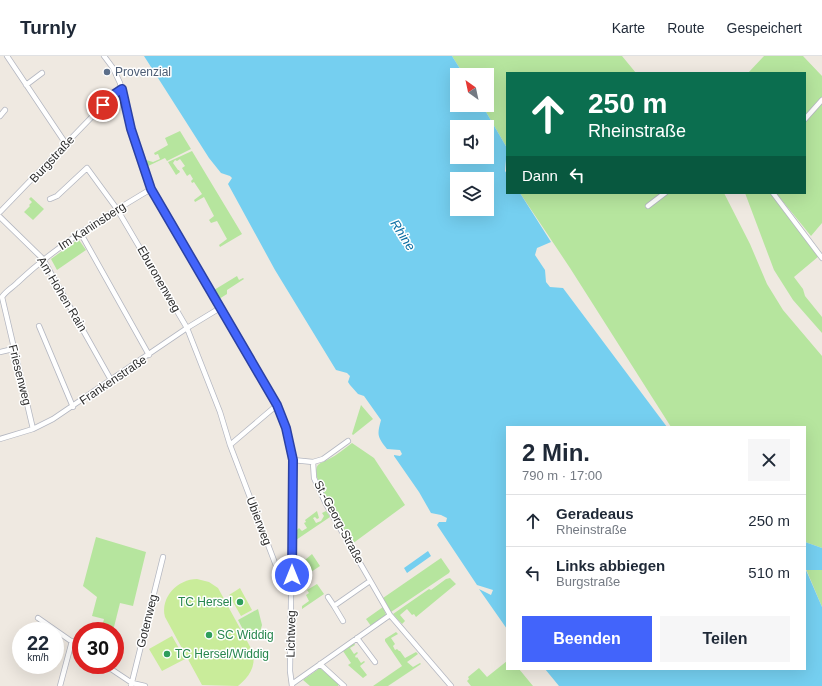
<!DOCTYPE html>
<html lang="de">
<meta charset="utf-8">
<style>
body{margin:0;font-family:Helvetica,sans-serif;background:#f6f6f7;color:#1f2937;height:100vh;display:flex;flex-direction:column;font-size:15px;white-space:nowrap}
*{box-sizing:border-box;margin:0}
p{font-size:13px;color:#747a83}
.icon{flex:none;width:22px;height:22px;fill:none;stroke:currentColor;stroke-width:2;stroke-linecap:round;stroke-linejoin:round}
.map{position:relative;flex:1;overflow:hidden}
.side{position:absolute;left:506px;top:370px;width:300px;height:244px;display:flex;flex-direction:column;background:#fff;border-radius:0px;box-shadow:0 4px 16px #0002}
.side>*{flex:none}
.hud{position:absolute;left:506px;top:16px;width:300px;height:122px;border-radius:0px;box-shadow:0 4px 16px #0002;background:#0b6e4f;color:#fff;overflow:hidden}
.needle{width:26px;rotate:327deg}
.tools{position:absolute;left:450px;top:12px;display:grid;gap:8px}
.tools a{display:grid;place-items:center;width:44px;height:44px;border-radius:0px;background:#fff;box-shadow:0 4px 16px #0002;font-size:20px}
.speed{position:absolute;left:12px;top:566px;display:flex;gap:8px;font-size:20px;font-weight:700;text-align:center}
.speed>*{display:grid;place-content:center;width:52px;height:52px;border-radius:50%;background:#fff;box-shadow:0 4px 16px #0002;line-height:1}
.speed small{font-size:10px;font-weight:400}
.speed .limit{border:6px solid #d22;background:#fff;color:#111}
.pin{position:absolute;display:grid;place-items:center;width:34px;height:34px;color:#fff;margin:-17px;border:2px solid #fff;border-radius:50%;box-shadow:0 1px 4px #0007}
.me{position:absolute;width:44px;margin:-22px;rotate:0deg;stroke-linejoin:round;filter:drop-shadow(0 0 3px #0008)}
.turn{display:flex;align-items:center;gap:14px;height:84px;padding:0 16px;font-size:18px}
.turn .icon{width:52px;height:52px;stroke-width:2.5}
.turn b{display:block;font-size:28px;line-height:34px}
.then{display:flex;align-items:center;height:38px;padding:0 16px;background:#0003;gap:8px;font-size:15px}
.round{display:grid;place-items:center;flex:none;width:42px;height:42px;border-radius:0px;background:#f6f6f7}
.overview{display:flex;align-items:center;justify-content:space-between;height:68px;padding:0 16px}
h1{font-size:24px;font-weight:700;line-height:30px}
.primary-button{display:flex;gap:8px;margin-top:auto;padding:8px 16px}
.primary-button a{flex:1;height:46px;border-radius:0px;background:#4264fb;color:#fff;font-size:16px;font-weight:700;line-height:46px;text-align:center}
.primary-button a+a{background:#f6f6f7;color:#1f2937}
ul{padding:0;list-style:none}
li{display:flex;align-items:center;gap:12px;height:52px;padding:0 16px;border-top:1px solid #e0e1e3}
li div{flex:1}
li b{display:block;font-size:15px}
li em{font-style:normal}
header{display:flex;align-items:center;gap:24px;box-sizing:border-box;height:56px;padding:0 20px;background:#fff;border-bottom:1px solid #e0e1e3}
header strong{font-size:19px}
nav{display:flex;gap:22px;margin-inline-start:auto;font-size:14px}
.map>svg:first-child{display:block}
.green{fill:#b6e59e}
.pitch{fill:#c9ec9a}
.water{fill:#75cff0;fill-rule:evenodd}
.lines{fill:none;stroke-linecap:round;stroke-linejoin:round}
.minor-casing{stroke:#b4b7c1;stroke-width:6}
.minor{stroke:#fff;stroke-width:4.5}
.route-casing{stroke:#2b41a3;stroke-width:10}
.route{stroke:#4264fb;stroke-width:7}
.service-dot{fill:#5c6f8a;stroke:#fff;stroke-width:1.5}
.leisure-dot{fill:#2e9e5b;stroke:#fff;stroke-width:1.5}
.labels{text-anchor:middle;dominant-baseline:central;stroke-width:3;stroke-linejoin:round;paint-order:stroke}
.service-label{font-size:12px;fill:#4e5e75;stroke:#fff;text-anchor:start}
.street-label{font-size:12px;fill:#2e2e2e;stroke:#fff}
.leisure-label{font-size:12px;fill:#27864d;stroke:#fff;text-anchor:start}
.water-label{font-size:13px;font-style:italic;fill:#0d6fa3;stroke:#fff}
</style>
<header>
<strong>Turnly</strong>
<nav><a>Karte</a><a>Route</a><a>Gespeichert</a></nav>
</header>
<div class="map">
<svg width="822" height="630" viewBox="0 0 822 630">
<rect width="100%" height="100%" fill="#efe9e1"/>
<path class="green" d="M452,0H622L636,17H507V92L482,49H487V19H464Z
M764,0H803L822,20V167L811,180L776,137H805V17H748Z
M180,75L191,93L167,105L165,102L146,111L144,105L146,104L153,106L160,103L158,98L155,99L154,97L168,89L165,82Z
M192,95L242,178L220,191L219,189L227,183L217,165L211,167L209,164L214,160L204,141L195,146L194,144L202,138L194,126L192,127L191,125L193,123L190,118L187,120L182,112L185,110L180,103L177,105L175,104L173,107L178,114H179L180,116L176,119L168,106Z
M520,137H724L750,188L767,228L783,254L822,300V492L805,486V371H671L570,212Z
M745,137H772L819,200L794,221L803,233L805,240L822,261V277L793,244L774,214Z
M31,141L44,153L33,164L24,156L30,150L29,149L32,146L29,143Z
M79,184L86,194L57,214L51,203L76,185Z
M237,220L239,224L243,222L244,223L227,234V238L219,243L214,234Z
M361,349L373,363L353,379L352,378Z
M352,387L374,402L405,449L352,488C344,475 308,421 318,409C321,406 326,405 329,403C337,399 344,393 352,387Z
M317,455L319,462L317,463L315,461L313,462L316,467L321,465L324,460L322,457L326,455L330,461L296,484V475L299,472L302,475L307,472L304,467L306,466L305,464Z
M96,481L146,496L133,550L120,547L113,575H101L104,563L92,560L97,541L83,530Z
M312,498L320,510L296,526V509L298,508L302,512L304,511L303,509L308,507L305,504Z
M441,502L450,515L449,517L391,556L383,542Z
M806,513L822,514V551Z
M450,522L456,528L416,561L414,558L412,559L407,553L400,559L405,565L402,568L393,558L429,533L431,534L446,523Z
M317,528L324,538L302,553V550L309,545L306,539L309,537L307,534Z
M383,551L386,559L371,570L366,563Z
M258,553L262,569L259,580L249,585L238,564Z
M396,576L398,578L391,582L395,588L393,590L395,594L397,593L399,595H400L405,602L416,596L418,598L407,606L413,611L420,607L421,608L388,630H373L402,610L385,585V583Z
M354,587L355,589L350,592L354,598L357,596L358,597L355,600L356,602L357,601L361,607L364,605L365,606L360,610L367,619L363,622L348,609L351,607L343,595Z
M507,605V613H519L533,630H471L467,625L469,623L468,621L479,612L487,621Z
M320,612L339,628L338,630H310L303,624Z"/>
<path class="pitch" d="M197,523L209,526L218,532L253,596C256,611 249,621 238,630L202,629L165,561C160,541 178,523 197,523Z
M240,532L252,554L241,560L229,539Z
M172,580L185,603L162,615L149,593Z"/>
<path class="water" d="M144,0H452L464,19H457V49H482L507,92L505,115L507,118V137H520L551,186L537,192L535,199L545,214L546,226L550,231L563,232L667,371H507V573L479,533L491,539L493,534L477,529L437,469L439,466H446L447,462L441,459L431,457L419,436L394,400V399L400,400L402,398L400,394L387,393C377,380 377,379 381,364L364,340L358,338L350,329L348,326L350,320L347,317L336,314L275,214L228,128L232,122L230,120L221,117L209,102ZM457,71H487V101H457ZM457,123H487V153H457Z
M805,486L822,492V514H806L822,551V630H559L545,613H805Z
M428,495L431,500L407,517L404,512Z"/>
<g class="lines">
<g class="minor-casing">
<path id="minor" d="M7,0L66,88
M104,0L113,12L120,27L131,73L151,133L277,349L286,372L293,404L290,615L292,630
M26,29L42,17
M0,60L5,54
M805,63L822,44
M773,137L822,202
M50,143L57,140L87,112L117,153L187,272L220,356L230,389L283,528L288,535L292,534
M648,150L665,137
M0,156L113,39L122,33
M0,161L43,203L111,324
M80,176L149,299
M2,241C6,235 12,232 17,227C57,189 104,161 151,133
M2,241L33,373
M39,270L73,351
M0,296L13,293
M0,383L33,373L53,363L187,272L220,252
M230,389L277,349
M293,404L313,406L314,422L326,448L390,559L451,630
M313,406L323,403L348,385
M328,541L334,550
M38,562L81,592
M343,565L334,550L370,525
M357,582L375,606
M320,608L344,630
M105,609L132,627L145,630
M292,628L390,559
M60,630L72,585
M131,630L163,501"/>
</g>
<use href="#minor" class="minor"/>
</g>
<g class="lines">
<g class="route-casing">
<path id="route" d="M103,49L113,39L122,33L131,73L151,133L277,349L286,372L293,404L292,519"/>
</g>
<use href="#route" class="route"/>
</g>
<circle class="service-dot" cx="107" cy="16" r="4"/>
<g class="leisure-dot">
<circle cx="240" cy="546" r="4"/>
<circle cx="209" cy="579" r="4"/>
<circle cx="167" cy="598" r="4"/>
</g>
<g class="labels">
<g class="service-label">
<text x="115" y="16">Provenzial</text>
</g>
<g class="street-label">
<text transform="translate(52 103) rotate(-47)">Burgstraße</text>
<text transform="translate(92 170) rotate(-33)">Im Kaninsberg</text>
<text transform="translate(159 223) rotate(60)">Eburonenweg</text>
<text transform="translate(62 238) rotate(59)">Am Hohen Rain</text>
<text transform="translate(20 319) rotate(76)">Friesenweg</text>
<text transform="translate(113 324) rotate(-34)">Frankenstraße</text>
<text transform="translate(259 465) rotate(69)">Ubierweg</text>
<text transform="translate(339 466) rotate(62)">St.-Georg-Straße</text>
<text transform="translate(147 565) rotate(-76)">Gotenweg</text>
<text transform="translate(291 578) rotate(-89)">Lichtweg</text>
</g>
<g class="leisure-label">
<text x="232" y="546" text-anchor="end">TC Hersel</text>
<text x="217" y="579">SC Widdig</text>
<text x="175" y="598">TC Hersel/Widdig</text>
</g>
<g class="water-label">
<text transform="translate(403 179) rotate(57)">Rhine</text>
</g>
</g>
</svg>
<div class="tools">
<a><svg class="needle" viewBox="-14 -14 28 28"><path d="M0-13l5 13h-10z" fill="#e53935"/><path d="M0 13l5-13h-10z" fill="#747a83"/></svg></a>
<a><svg class="icon" aria-label="sound" viewBox="0 0 24 24"><path d="M4 9h4l5-4v14l-5-4H4zM17 9q2 3 0 6"/></svg></a>
<a><svg class="icon" aria-label="layers" viewBox="0 0 24 24"><path d="M12 4l9 5-9 5-9-5zM3 14l9 5 9-5"/></svg></a>
</div>
<div class="speed"><div>22<small>km/h</small></div><div class="limit">30</div></div>
<div class="pin" style="left:103px;top:49px;background:#d93025"><svg class="icon" aria-label="arrive" viewBox="0 0 24 24"><path d="M6 21V4h12l-3 4 3 4H6"/></svg></div>
<svg class="me" style="left:292px;top:519px" viewBox="-20 -20 40 40"><circle r="17" fill="#4264fb" stroke="#fff" stroke-width="3"/><path d="M0-11L8 9 0 5-8 9z" fill="#fff"/></svg>
<div class="hud">
<div class="turn"><svg class="icon" aria-label="ahead" viewBox="0 0 24 24"><path d="M12 20V5M6 11l6-6 6 6"/></svg><div><b>250 m</b>Rheinstraße</div></div>
<div class="then">Dann<svg class="icon" aria-label="left" viewBox="0 0 24 24"><path d="M17 20v-9H6M10 6l-5 5 5 5"/></svg></div>
</div>
<section class="side">
<div class="overview"><div><h1>2 Min.</h1><p>790 m · 17:00</p></div><a class="round"><svg class="icon" aria-label="close" viewBox="0 0 24 24"><path d="M6 6l12 12M18 6L6 18"/></svg></a></div>
<ul>
<li><svg class="icon" aria-label="ahead" viewBox="0 0 24 24"><path d="M12 20V5M6 11l6-6 6 6"/></svg><div><b>Geradeaus</b><p>Rheinstraße</p></div><em>250 m</em></li>
<li><svg class="icon" aria-label="left" viewBox="0 0 24 24"><path d="M17 20v-9H6M10 6l-5 5 5 5"/></svg><div><b>Links abbiegen</b><p>Burgstraße</p></div><em>510 m</em></li>
</ul>
<div class="primary-button"><a>Beenden</a><a>Teilen</a></div>
</section>
</div>
